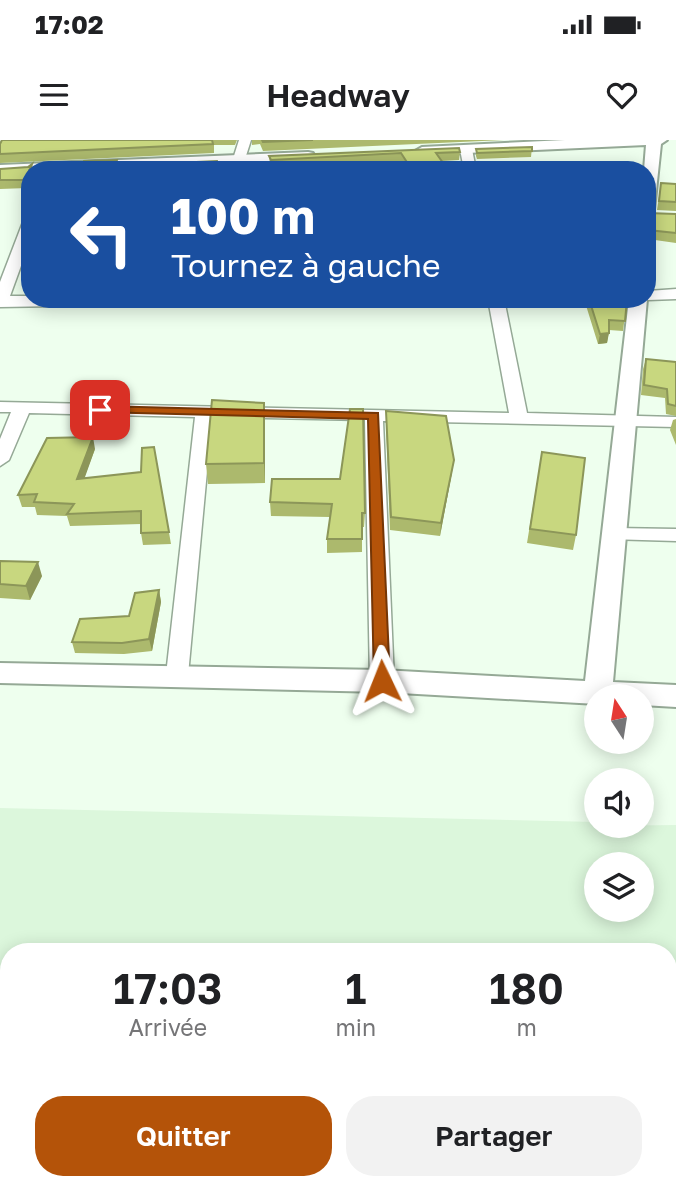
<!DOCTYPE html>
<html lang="fr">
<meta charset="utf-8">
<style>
body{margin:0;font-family:"Golos Text",sans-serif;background:#f2f2f2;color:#202124;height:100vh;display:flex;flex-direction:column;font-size:26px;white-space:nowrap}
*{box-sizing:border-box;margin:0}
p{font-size:23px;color:#757577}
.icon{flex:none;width:38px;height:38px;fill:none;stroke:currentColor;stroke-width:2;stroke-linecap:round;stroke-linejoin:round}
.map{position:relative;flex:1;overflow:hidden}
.drawer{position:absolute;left:0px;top:803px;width:677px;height:247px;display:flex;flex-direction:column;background:#fff;border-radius:28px 28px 0 0;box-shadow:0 4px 18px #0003}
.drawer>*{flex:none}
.top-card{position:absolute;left:21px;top:21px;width:635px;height:147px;border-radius:28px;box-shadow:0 4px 18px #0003;background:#1a4fa0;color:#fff;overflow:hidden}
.needle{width:46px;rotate:348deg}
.fabs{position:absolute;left:584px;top:544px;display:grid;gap:14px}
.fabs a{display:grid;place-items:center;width:70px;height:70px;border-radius:50%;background:#fff;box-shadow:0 4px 18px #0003;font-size:35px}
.pin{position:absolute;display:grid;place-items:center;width:60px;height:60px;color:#fff;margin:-30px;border-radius:14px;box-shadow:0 4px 10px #0006}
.me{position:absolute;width:77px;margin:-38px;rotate:358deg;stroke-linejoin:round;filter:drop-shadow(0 0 5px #0008)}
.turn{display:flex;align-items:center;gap:24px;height:147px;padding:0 35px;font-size:32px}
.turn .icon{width:91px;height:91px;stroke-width:2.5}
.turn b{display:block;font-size:49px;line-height:60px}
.eta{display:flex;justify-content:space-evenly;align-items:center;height:119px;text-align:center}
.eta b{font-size:42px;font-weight:600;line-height:49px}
.primary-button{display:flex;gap:14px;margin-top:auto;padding:14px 35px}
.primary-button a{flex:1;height:80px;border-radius:28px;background:#b45309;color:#fff;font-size:28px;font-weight:600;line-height:80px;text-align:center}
.primary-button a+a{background:#f2f2f2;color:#202124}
.status{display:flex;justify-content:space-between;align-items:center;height:49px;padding:0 35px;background:#fff;direction:ltr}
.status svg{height:19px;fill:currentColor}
header{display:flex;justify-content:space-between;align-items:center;height:91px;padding:0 35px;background:#fff;font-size:32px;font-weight:600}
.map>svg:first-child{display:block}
.built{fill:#dcf7dc;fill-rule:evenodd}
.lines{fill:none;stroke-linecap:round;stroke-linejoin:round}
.minor-casing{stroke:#95a996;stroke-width:3}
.tertiary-casing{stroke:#95a996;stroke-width:4}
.minor{fill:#fff;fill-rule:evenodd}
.tertiary{fill:#fff;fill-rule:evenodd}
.wall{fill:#acb96d}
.shaded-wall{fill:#8c9659}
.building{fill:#c8d77f;stroke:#8c9659;stroke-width:2}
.route{fill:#b45309;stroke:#753606;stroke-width:2}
</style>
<div class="status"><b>17:02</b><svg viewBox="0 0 49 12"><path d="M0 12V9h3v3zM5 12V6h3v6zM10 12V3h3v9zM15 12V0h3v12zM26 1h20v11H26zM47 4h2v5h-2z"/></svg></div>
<header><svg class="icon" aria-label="menu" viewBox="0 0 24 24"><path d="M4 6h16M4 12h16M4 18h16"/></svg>Headway<svg class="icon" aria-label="heart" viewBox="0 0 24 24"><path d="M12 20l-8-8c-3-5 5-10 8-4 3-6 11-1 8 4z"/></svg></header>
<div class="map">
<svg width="676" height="1049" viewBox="0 0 676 1049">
<rect width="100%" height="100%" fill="#efe"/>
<path class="built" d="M0,668L597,682V686L676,685V1049H0ZM597,724H642V770H597ZM9,812H668V1041H9Z"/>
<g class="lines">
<g class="minor-casing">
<path id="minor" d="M239,0H251L245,19L239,23L233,19Z
M466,5L472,9L476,30H464L460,9Z
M30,78V101L10,156H30V159H182L175,164L0,167V142L23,82Z
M676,149V159L648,160L647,159L648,151Z
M488,159H504L527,273L676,277V287L383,281L394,541L390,547L382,550L374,547L370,541L365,280L212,277L188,535L185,541L177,543L169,541L166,535L195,277L29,273L9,320L0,326V299L11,272H0V262L509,273Z
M615,388L676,389V401L608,399L605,394L608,389Z"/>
</g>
<g class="tertiary-casing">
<path id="tertiary" d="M565,0H667L661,4L654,70L648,72V30H644L646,5L422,15L415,11L422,7Z
M308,12L313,13L315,16L313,19L106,30H30V33L0,35V25Z
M629,159H647L613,542L676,545V567L642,565V556H597V564L382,552L0,543V523L382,530L585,541Z"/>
</g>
<use href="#minor" class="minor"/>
<use href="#tertiary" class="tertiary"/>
</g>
<path class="wall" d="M2,0H237L235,5H214V13L0,23V4Z
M252,0H504L263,11L260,4L252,5Z
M532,7L531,17L477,19L476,16V9Z
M460,12L459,20L442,21L448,30H406L401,22L271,28L270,25L269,16Z
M117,20L118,30H83V28Z
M0,29L30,30V41L27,48L0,49Z
M661,43L676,44V71L657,70Z
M648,53V73L676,74V103L648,99Z
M584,159H627L623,191L609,190L607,203L598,204Z
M646,219L676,222V276L666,274L665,258L641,255L643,229Z
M386,271L452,332L440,396L390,390L386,284Z
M676,279V305L670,290L673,280Z
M265,283V343L208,344L206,324Z
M154,307L171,404L143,405L141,393V384L70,386L67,376L37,375L35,367H22L18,355L95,309L84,338L141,332Z
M542,312L576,395L573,410L527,403Z
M272,339L365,373L364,387H362V412L327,413V399L330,377L271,376L270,362Z
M0,421L42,436L30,460L0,458Z
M159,450L161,462L152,511L124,514L75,513L72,502L129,476Z"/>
<path class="shaded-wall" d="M32,24L33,30H30V41L27,48L25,40Z
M609,193L607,203L598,204L600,194Z
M264,263L265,283V343L264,323Z
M93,297L95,309L80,351L77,339Z
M454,320L452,332L440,396L441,383Z
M38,422L42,436L30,460L26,446Z
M159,450L161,462L152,511L149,499Z"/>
<path class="building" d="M2,0H212L213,4L0,14V4Z
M262,0H313L263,2Z
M532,7V11L477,13L476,9Z
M459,8L460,12L436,13L448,30H412L401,13L271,20L269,16Z
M117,20L116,23L107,24L106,27L83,28L84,21Z
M217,21L219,29L215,30H156L154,24Z
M32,24L25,40H0V29L28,27Z
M661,43L676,44V62L659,61Z
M648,53V73L676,74V93L648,90Z
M589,159H627L625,181L609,180V193L600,194Z
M646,219L676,222V266L668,264L667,249L644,245Z
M212,260L264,263V323L206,324Z
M350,269H363L365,373H362V399H327L332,364L270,362L272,339H340Z
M386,271L446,276L454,320L441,383L391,377Z
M93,297L77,339L141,332L142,308L154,307L169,392L141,393V371L67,374L74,364L34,362L37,354L18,355L47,298Z
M542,312L585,318L576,395L530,389Z
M0,421L38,422L26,446L0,444Z
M159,450L149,499L122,503L72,502L80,479L129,476L135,453Z"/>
<path class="route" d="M100,266L378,273L390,541L388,545L382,547L374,541L368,279L96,272L94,270Z"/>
</svg>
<div class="fabs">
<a><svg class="needle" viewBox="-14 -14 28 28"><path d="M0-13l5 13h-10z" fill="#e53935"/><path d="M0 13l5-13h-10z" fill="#757577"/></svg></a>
<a><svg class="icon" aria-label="sound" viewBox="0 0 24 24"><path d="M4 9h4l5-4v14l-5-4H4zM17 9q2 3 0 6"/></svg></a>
<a><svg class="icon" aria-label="layers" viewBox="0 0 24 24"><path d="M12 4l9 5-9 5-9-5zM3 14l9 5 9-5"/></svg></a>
</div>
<div class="pin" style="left:100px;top:270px;background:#d93025"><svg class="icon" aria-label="arrive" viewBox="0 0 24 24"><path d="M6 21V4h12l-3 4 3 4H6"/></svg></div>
<svg class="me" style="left:382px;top:541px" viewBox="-20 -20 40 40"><path d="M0-17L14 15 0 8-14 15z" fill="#b45309" stroke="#fff" stroke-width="4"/></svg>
<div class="top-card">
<div class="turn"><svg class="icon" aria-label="left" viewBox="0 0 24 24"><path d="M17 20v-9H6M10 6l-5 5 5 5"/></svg><div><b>100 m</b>Tournez à gauche</div></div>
</div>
<section class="drawer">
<div class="eta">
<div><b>17:03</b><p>Arrivée</p></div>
<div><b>1</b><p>min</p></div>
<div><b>180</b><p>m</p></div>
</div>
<div class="primary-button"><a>Quitter</a><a>Partager</a></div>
</section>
</div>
